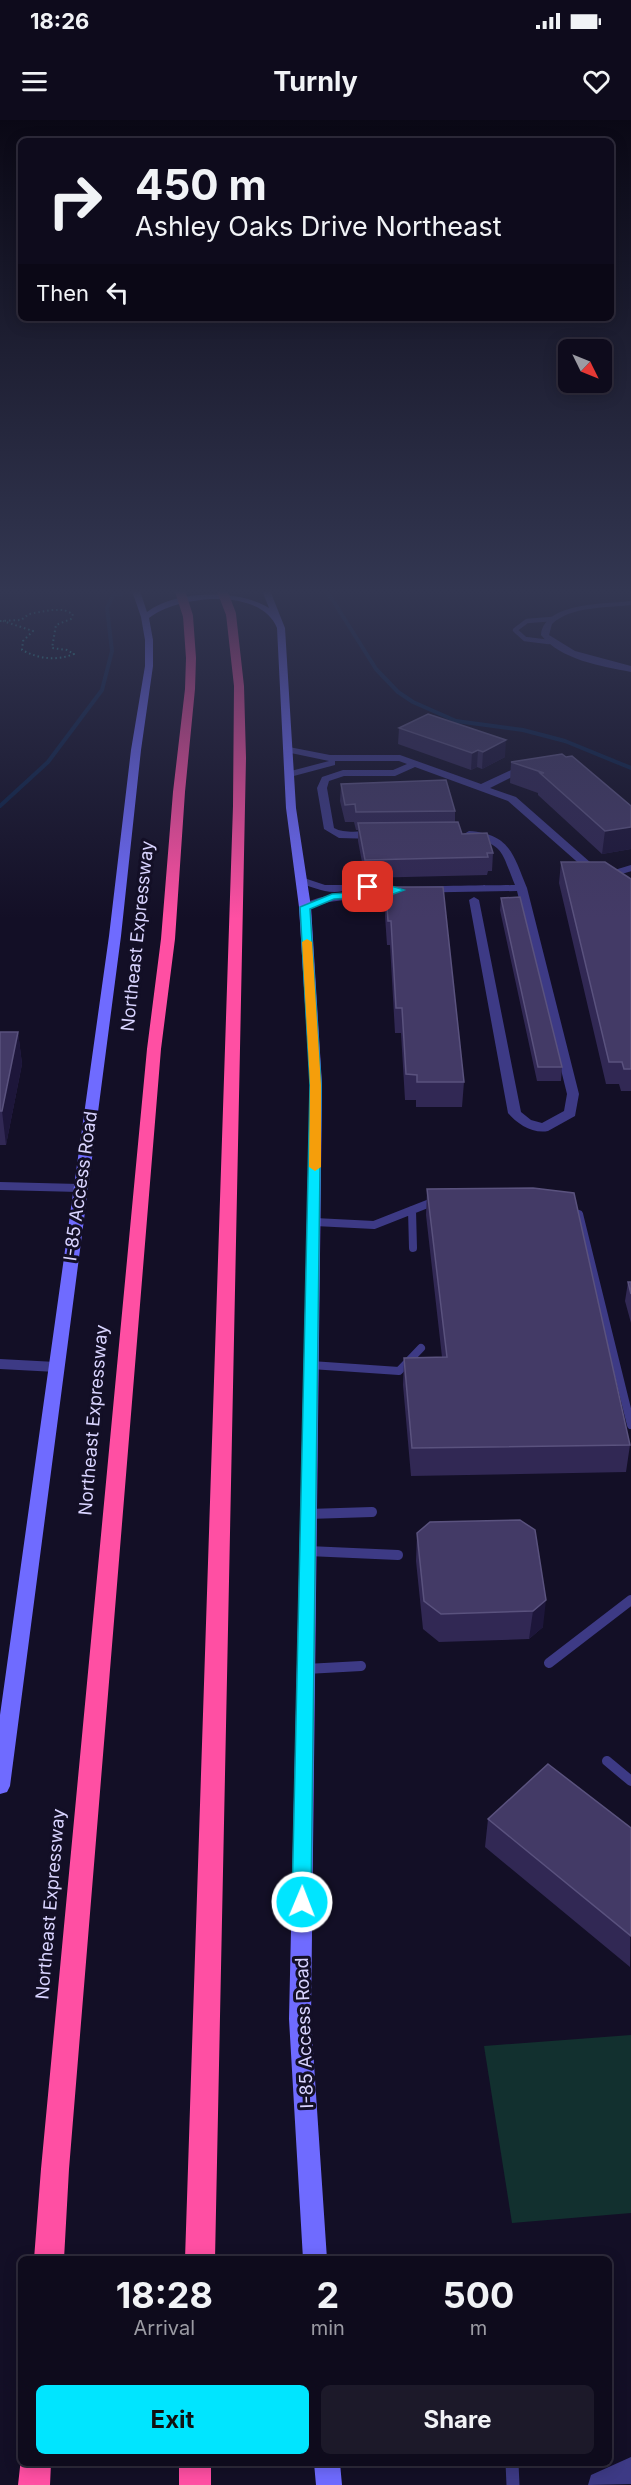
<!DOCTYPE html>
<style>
body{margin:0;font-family:Inter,sans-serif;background:#1c1929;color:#f1f3f6;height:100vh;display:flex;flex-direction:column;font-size:22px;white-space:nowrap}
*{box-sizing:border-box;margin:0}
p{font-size:20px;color:#9b9ba3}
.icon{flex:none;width:33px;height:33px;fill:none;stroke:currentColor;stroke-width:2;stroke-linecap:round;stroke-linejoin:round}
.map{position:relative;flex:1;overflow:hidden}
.sheet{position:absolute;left:18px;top:2136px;width:594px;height:210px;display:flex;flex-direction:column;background:#0e0b1c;border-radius:9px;box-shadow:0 3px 15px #0003,0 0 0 2px #2e2b3b}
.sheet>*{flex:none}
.banner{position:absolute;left:18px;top:18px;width:596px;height:183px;border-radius:9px;box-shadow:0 3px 15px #0003,0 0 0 2px #2e2b3b;background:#0e0b1c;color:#f1f3f6;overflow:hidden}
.needle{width:39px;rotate:133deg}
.buttons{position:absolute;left:558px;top:219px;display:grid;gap:12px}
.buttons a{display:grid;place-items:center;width:54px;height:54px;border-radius:9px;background:#0e0b1c;box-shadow:0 3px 15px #0003,0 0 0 2px #2e2b3b;font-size:30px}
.pin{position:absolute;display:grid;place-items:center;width:51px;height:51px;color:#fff;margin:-26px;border-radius:12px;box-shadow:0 3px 9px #0006}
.me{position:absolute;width:66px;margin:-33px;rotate:1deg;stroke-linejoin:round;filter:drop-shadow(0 0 4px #0008)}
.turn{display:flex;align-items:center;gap:21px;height:126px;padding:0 18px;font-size:27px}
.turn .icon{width:78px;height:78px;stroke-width:2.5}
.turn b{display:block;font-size:42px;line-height:51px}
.then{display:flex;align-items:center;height:57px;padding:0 18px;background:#0003;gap:12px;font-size:22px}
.eta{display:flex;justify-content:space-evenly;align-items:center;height:102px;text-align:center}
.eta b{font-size:36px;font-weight:700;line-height:42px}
.primary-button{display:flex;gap:12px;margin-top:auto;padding:12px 18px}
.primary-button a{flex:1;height:69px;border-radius:9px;background:#00e5ff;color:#111;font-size:24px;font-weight:700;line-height:69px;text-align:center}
.primary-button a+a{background:#1c1929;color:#f1f3f6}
.status{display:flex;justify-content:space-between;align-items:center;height:42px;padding:0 30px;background:#0e0b1c;direction:ltr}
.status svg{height:16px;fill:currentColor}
header{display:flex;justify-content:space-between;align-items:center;height:78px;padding:0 18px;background:#0e0b1c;font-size:27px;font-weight:700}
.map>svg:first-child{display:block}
.green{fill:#12302f}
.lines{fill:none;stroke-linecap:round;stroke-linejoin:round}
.stream{stroke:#0c2248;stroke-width:4}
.path{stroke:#2fb8b0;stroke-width:2;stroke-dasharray:1.5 3;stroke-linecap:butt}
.service-far4{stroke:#3d3a85;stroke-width:4.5}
.service-far3{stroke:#3d3a85;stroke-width:6}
.service-far2{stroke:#3d3a85;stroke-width:8}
.service-far1{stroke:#3d3a85;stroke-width:10}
.service{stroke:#3d3a85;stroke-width:13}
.minor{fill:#3d3a85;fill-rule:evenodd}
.secondary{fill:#6f6bff;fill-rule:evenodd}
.motorway{fill:#ff4fa3;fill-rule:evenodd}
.motorway-bridge{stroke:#ff4fa3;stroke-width:10}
.wall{fill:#312854}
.shaded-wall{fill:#1d163a}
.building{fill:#433a66;stroke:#5a527e;stroke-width:1.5}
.route{fill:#00e5ff;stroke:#0095a6;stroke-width:1.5}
.slow{fill:#f59e0b}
.labels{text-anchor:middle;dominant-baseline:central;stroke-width:6;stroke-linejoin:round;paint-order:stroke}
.street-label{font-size:18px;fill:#d9d4ff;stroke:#130f26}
</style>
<div class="status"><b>18:26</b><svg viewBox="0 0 49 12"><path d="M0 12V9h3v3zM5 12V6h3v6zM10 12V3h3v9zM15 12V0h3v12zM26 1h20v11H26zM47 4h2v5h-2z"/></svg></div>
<header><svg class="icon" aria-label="menu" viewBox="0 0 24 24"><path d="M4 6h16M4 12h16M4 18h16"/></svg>Turnly<svg class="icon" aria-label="heart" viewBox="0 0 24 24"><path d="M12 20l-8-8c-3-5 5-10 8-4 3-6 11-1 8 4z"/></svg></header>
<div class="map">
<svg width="631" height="2365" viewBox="0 0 631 2365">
<rect width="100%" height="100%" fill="#130f26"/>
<path class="green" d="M631,1915V2093L512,2103L484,1926Z"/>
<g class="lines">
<path class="stream" d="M325,468L376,549L398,572L413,582L456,601L523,610L565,621L631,648
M0,686L48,642L102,570L112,531L107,488L113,475L149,468"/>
<path class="path" d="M0,501L21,500L29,494L51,490H64L73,494L71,499L56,505L52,528L67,530L74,534C56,541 39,539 22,530L23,521L33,511L3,501"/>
<path class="service-far4" d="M549,522L525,519L515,510L527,501L552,499"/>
<path class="service-far3" d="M608,755L631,748"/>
<path class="service-far2" d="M412,1090L413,1128
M569,1093L579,1094L631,1305
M315,1102L374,1105L435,1081
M311,1245L399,1251L421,1228"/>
<path class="service-far1" d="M308,1394L372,1392
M308,1431L398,1435
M549,1543L631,1480
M306,1549L361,1546
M607,1641L631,1661"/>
<path class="service" d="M512,2343L513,2365"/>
<path class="minor" d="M631,481V485C607,488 571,486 552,504L549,515L575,531L631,546V552C601,546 561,540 541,515C544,482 606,484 631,481Z
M289,627L330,635H400L481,664L524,644H530V648L490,668L516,677L599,750L631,767V774L592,755L508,681L415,647L395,656H344L329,661L327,668L334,708C348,716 369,707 381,716L376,719L339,718L324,709L317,668L322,657L343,650H393L407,644L399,641H335V645L290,657L285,654L287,652L329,641L286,632V628Z
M469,711C510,714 513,734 527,768L579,974L575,996L548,1011C533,1014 517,1004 508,993L469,780L474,777L479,780L521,992L531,1000L542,1003L564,991L567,974L517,771L399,773L329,782L305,790L299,787C325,764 475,766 515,765C500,729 505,725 465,716L464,714Z
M301,757L325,765H343L348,768C335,778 312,767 297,762V758Z
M0,1062L79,1064L86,1068L79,1072L0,1070Z
M0,1239L56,1242L62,1243L64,1247L62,1251L56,1252L0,1249Z
M631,2337V2364L588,2365L591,2355Z"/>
<path class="secondary" d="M131,468H139L147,492C176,470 239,469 269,488L261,468H269L285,508L296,688L311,787L322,965L311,1899L327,2139H303L289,1899L310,965L299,787L286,688L277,508C261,467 178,475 149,498L153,520V546L141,630L121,816L10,1666L7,1672L0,1674V1595L109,816L131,630L145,546V520L141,497Z
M314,2343H340L342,2365H316Z"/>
<path class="motorway" d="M231,491L236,494L244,566L246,638L215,2139H185L233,686L234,566L226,494Z
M188,493L193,496L196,538L195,569L185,672L175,819L161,929L69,2049L64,2139H34L41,2049L147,929L161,819L173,672L185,569L186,538L183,496Z
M21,2338V2343H51L50,2365H18Z
M179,2343H211V2365H179Z"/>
<path class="motorway-bridge" d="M179,468L188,496
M221,468L231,494"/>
</g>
<path class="wall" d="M399,608L505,637L482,649L477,647L471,650L398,624Z
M562,634L631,686V729L602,734L538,675V673L510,663L511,642Z
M341,664L455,691V702L462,714L493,733L492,751H488L487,755L365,758L358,721V710H356L354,702H345L340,681Z
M561,742L631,759V971H621L619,964H606L559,763Z
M392,767L464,962L462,987H416V980H405L401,913H395L390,825H387L385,796L386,772H392Z
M501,778L562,947L561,961H537L500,790Z
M0,912H18L22,944L6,1025H0Z
M427,1069L630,1325L626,1352L411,1356L403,1265L404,1238L442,1237L426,1095Z
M628,1162H631V1203L625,1181Z
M520,1400L543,1507L529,1519L439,1522L423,1509L416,1441L417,1413Z
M488,1699L631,1708L630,1847L485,1727Z"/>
<path class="shaded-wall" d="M506,620L505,637L482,649L483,632Z
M478,630L477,647L471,650L472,633Z
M631,707V729L602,734L605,711Z
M18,912L22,944L6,1025L2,991Z
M546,1480L543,1507L529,1519L533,1491Z"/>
<path class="building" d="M428,594L506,620L483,632L478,630L472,633L399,608Z
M562,634L566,637L572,636L631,686V707L605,711L540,653H544L511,642Z
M446,660L455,691L356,692L355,684L345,685L341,664Z
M458,702L462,714L487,713L493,733H487L488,737L365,740L358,703Z
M561,742H605L631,759V949H624L622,942H609Z
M392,767H443L464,962H417V955L406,954L402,888H396L391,801H388L386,772H393Z
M520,777L562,947H538L501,778Z
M0,912H18L2,991H0Z
M533,1068L574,1073L630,1325L412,1328L404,1238L447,1237L427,1069Z
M628,1162H631V1174Z
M520,1400L535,1410L546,1480L533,1491L441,1494L424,1481L417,1413L430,1402Z
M548,1644L631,1708V1816L488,1699Z"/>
<linearGradient id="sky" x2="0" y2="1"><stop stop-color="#0a0815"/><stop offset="0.59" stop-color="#333752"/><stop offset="1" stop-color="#333752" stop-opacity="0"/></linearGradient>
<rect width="631" height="799" fill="url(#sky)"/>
<path class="route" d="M385,764L404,770L388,776L334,779L310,789L321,965L311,1782L309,1788L302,1791L295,1788L292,1782L310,965L300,787L332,774L388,770H368L363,767L368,764Z"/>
<path class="slow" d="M307,819L312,822L321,965V1047L315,1051L309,1047L310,965L302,822Z"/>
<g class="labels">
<g class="street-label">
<text transform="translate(137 816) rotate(-84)">Northeast Expressway</text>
<text transform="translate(80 1066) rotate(-82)">I-85 Access Road</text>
<text transform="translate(93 1300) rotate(-85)">Northeast Expressway</text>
<text transform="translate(50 1784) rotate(-85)">Northeast Expressway</text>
<text transform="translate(304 1913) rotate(-92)">I-85 Access Road</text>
</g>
</g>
</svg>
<div class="buttons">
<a><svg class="needle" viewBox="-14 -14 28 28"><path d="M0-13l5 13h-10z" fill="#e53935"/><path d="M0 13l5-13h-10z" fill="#9b9ba3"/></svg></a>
</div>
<div class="pin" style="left:368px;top:767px;background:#d93025"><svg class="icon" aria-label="arrive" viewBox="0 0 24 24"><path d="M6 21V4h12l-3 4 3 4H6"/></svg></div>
<svg class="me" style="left:302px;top:1782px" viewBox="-20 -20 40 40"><circle r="17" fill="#00e5ff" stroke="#fff" stroke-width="3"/><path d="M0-11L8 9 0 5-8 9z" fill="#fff"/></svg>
<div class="banner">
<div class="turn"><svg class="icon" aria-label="right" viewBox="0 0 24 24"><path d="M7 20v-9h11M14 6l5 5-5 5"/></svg><div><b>450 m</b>Ashley Oaks Drive Northeast</div></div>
<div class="then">Then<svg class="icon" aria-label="left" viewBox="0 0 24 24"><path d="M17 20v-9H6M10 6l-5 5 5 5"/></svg></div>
</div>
<section class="sheet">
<div class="eta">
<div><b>18:28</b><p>Arrival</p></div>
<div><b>2</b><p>min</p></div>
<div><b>500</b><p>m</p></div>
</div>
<div class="primary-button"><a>Exit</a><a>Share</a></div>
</section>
</div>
